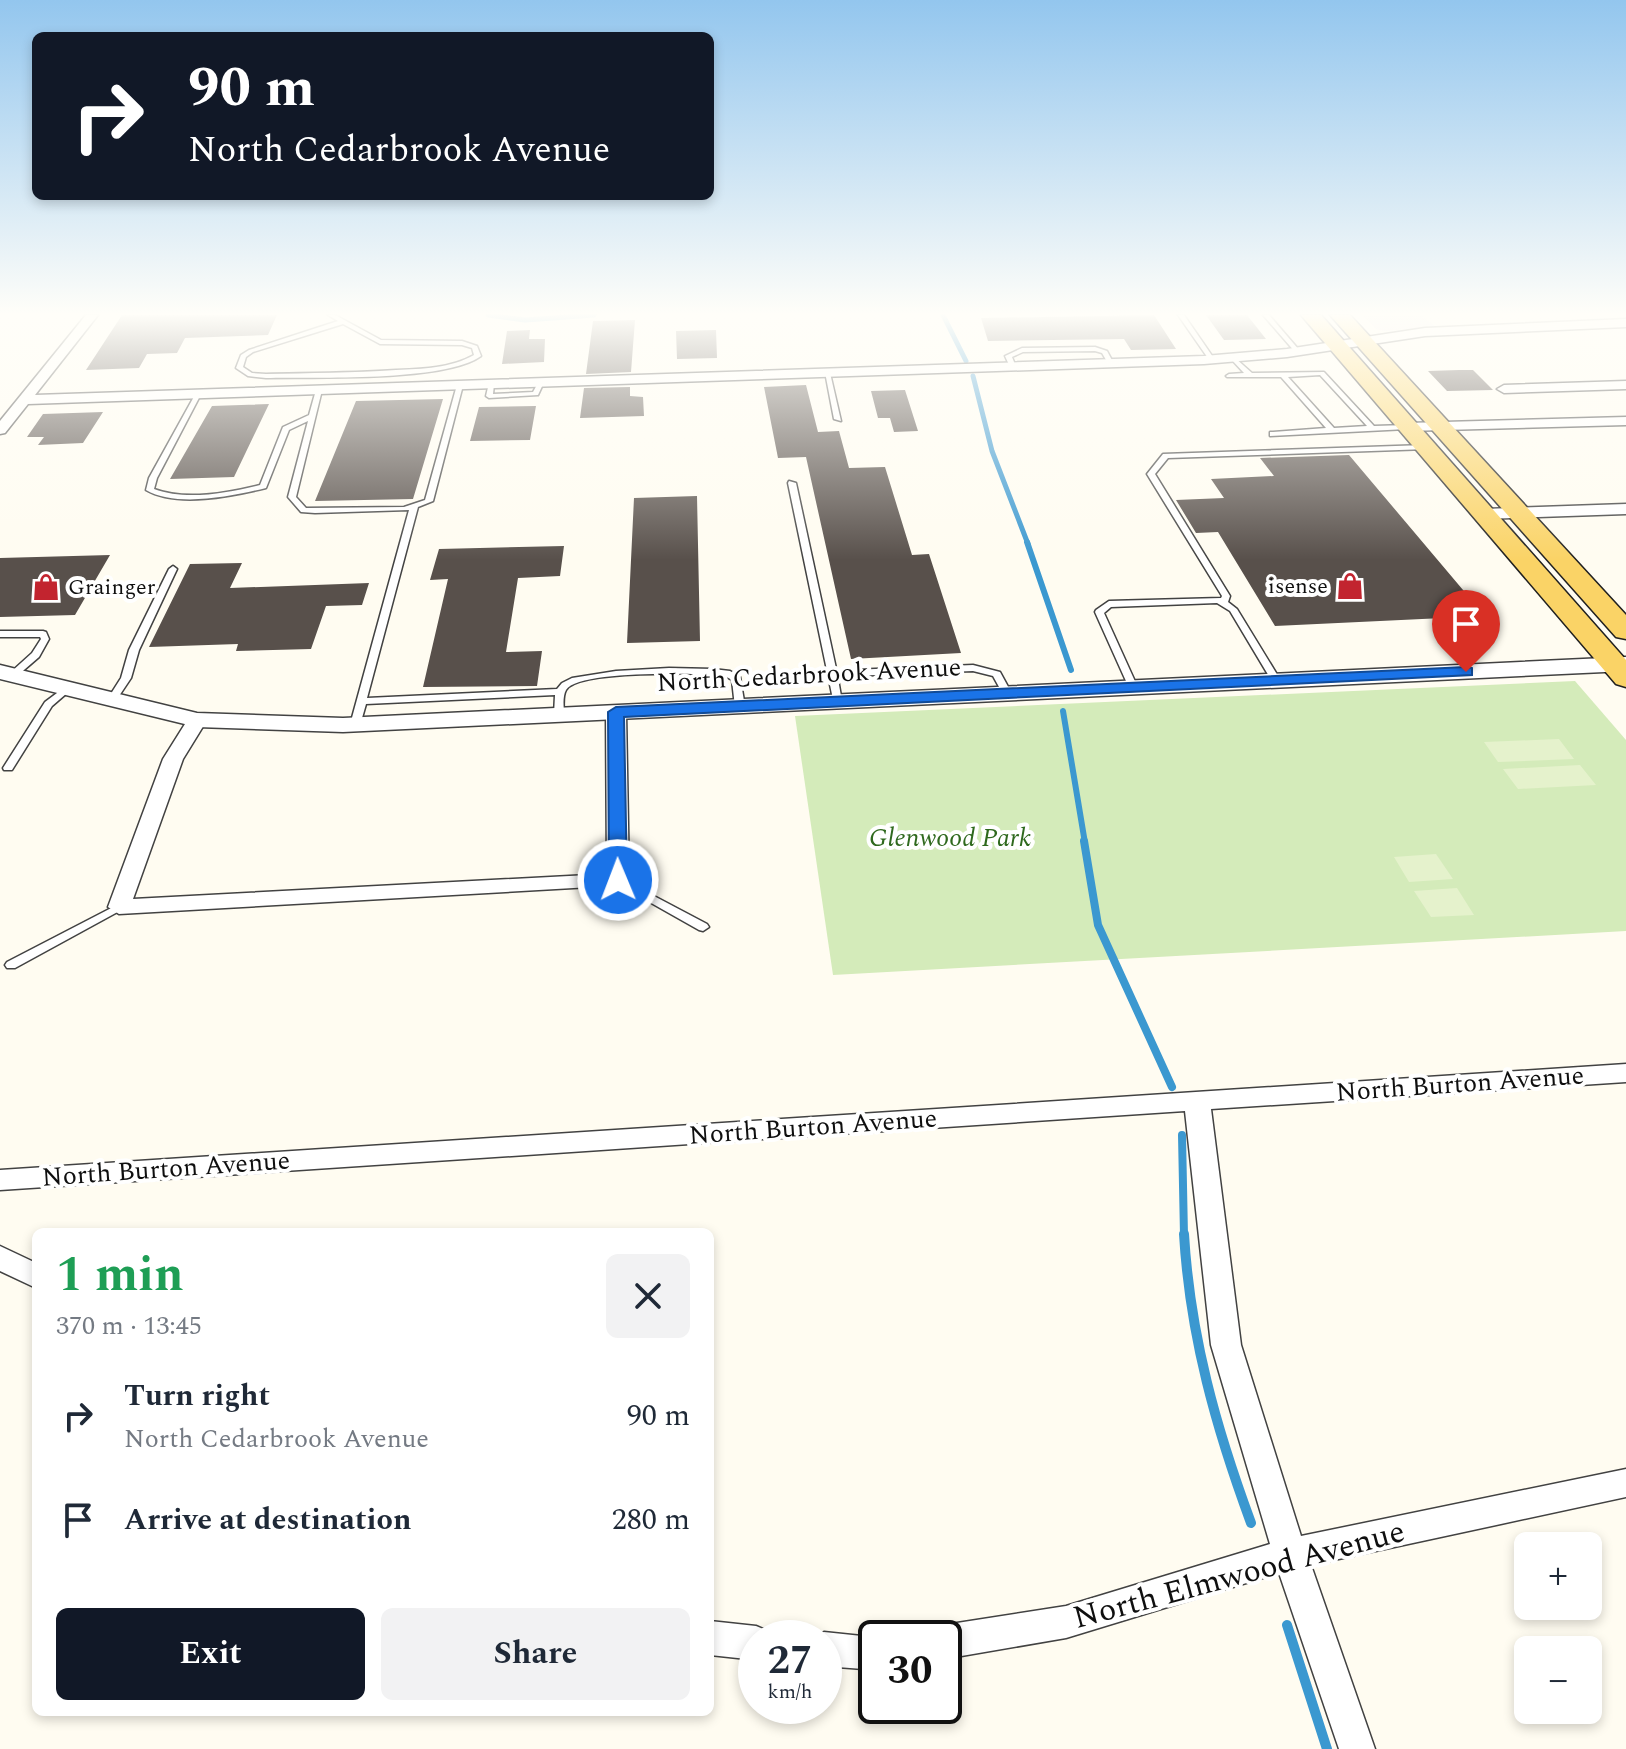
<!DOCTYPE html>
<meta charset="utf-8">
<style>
body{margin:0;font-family:Spectral,serif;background:#f2f2f3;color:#1f2937;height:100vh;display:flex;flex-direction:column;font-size:30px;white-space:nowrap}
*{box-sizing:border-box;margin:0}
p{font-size:26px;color:#747a83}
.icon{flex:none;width:44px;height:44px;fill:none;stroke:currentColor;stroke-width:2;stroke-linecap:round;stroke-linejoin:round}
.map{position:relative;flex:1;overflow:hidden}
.sheet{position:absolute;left:32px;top:1228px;width:682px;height:488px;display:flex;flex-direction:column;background:#fff;border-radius:12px;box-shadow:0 4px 12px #0003}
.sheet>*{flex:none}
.top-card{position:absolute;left:32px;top:32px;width:682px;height:168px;border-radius:12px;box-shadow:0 4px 12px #0003;background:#111827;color:#fff;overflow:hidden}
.buttons{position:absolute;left:1514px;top:1532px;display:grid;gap:16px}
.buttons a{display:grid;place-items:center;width:88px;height:88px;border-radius:12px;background:#fff;box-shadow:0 4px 12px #0003;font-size:40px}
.speed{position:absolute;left:738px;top:1620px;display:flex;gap:16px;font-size:40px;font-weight:700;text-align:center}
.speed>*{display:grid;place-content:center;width:104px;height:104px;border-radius:50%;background:#fff;box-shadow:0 4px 12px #0003;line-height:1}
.speed small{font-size:20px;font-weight:400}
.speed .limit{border:4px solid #111;border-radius:12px;background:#fff;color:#111}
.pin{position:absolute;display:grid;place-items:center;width:68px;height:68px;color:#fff;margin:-82px -34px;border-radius:50% 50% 50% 0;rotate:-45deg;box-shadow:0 0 8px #0007}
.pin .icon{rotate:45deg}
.me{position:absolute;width:88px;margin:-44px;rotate:359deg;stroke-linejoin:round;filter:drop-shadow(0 0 6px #0008)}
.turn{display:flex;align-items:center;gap:28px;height:168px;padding:0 24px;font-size:36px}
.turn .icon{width:104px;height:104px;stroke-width:2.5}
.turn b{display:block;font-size:56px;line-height:68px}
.round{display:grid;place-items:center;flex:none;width:84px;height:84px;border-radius:12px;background:#f2f2f3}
.overview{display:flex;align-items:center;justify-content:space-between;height:136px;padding:0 24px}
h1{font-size:48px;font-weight:700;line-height:60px;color:#1e9e55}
.button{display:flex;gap:16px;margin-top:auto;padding:16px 24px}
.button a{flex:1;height:92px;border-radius:12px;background:#111827;color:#fff;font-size:32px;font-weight:700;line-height:92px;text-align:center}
.button a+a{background:#f2f2f3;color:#1f2937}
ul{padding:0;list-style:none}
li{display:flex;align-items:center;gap:24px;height:104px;padding:0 24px}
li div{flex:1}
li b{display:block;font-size:30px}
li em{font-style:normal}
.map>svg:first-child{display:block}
.industrial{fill:#ece4ee}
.green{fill:#d4ebba}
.pitch{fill:#e5f2cc}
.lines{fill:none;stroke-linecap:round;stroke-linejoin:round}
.stream-far3{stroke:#3b98d0;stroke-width:5}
.stream-far2{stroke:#3b98d0;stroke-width:6}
.stream-far1{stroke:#3b98d0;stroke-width:8}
.stream{stroke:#3b98d0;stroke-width:10}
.building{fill:#58504b}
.service-casing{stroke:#424242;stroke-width:3}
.minor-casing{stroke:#424242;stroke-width:3}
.tertiary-casing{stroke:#424242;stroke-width:3}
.primary-casing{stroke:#202020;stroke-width:3}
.service{fill:#fff;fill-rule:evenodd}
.minor{fill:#fff;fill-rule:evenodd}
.tertiary{fill:#fff;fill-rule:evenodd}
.primary{fill:#fad366;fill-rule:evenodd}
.route{fill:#1a73e8;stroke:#114b97;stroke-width:2}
.labels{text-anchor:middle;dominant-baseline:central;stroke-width:8;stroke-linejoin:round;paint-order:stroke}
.far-poi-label{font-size:22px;fill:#0f0f0f;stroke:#fff;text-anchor:end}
.street-label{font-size:26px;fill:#0f0f0f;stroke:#fff}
.park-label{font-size:26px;font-style:italic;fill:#2f691e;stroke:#fff}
.near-street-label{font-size:32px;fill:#0f0f0f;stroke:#fff}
</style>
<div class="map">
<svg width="1626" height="1749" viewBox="0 0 1626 1749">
<rect width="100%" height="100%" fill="#fffcf1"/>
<path class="industrial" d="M1362,315H1422L1435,327L1384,331L1376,329Z"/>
<path class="green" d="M1575,681L1626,740V931L833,975L795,716Z"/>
<path class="pitch" d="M1559,739L1574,759L1498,762L1484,742Z
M1580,765L1596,785L1518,789L1503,769Z
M1436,854L1453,879L1409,882L1394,857Z
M1457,888L1474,915L1431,917L1414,891Z"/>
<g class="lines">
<path class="stream-far3" d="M488,315L525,320L594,315
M943,315L966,361
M973,376L992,451L1028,544"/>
<path class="stream-far2" d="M1027,542L1071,670
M1063,711L1085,843"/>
<path class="stream-far1" d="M1084,841L1098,925L1172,1087
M1182,1135L1184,1236"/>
<path class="stream" d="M1184,1234C1190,1336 1216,1428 1251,1523
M1287,1625L1327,1749"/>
</g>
<path class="building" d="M122,315H277L268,335L185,338L177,353L147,354L139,368L86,370Z
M1154,315L1176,349L1131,350L1124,339L988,341L981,318Z
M1206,315H1247L1266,339L1224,340Z
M635,320L631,372L586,374L593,321Z
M530,330L529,339H545L544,362L502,364L507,331Z
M716,330L717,358L677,359L676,331Z
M1459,370H1473L1493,390L1447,391L1428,371Z
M806,385L818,432L839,431L849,468L885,467L912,555L929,554L961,653L851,659L806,457L778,458L764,387Z
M630,387V396L643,397L644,416L580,418L584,388Z
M905,390L918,431L894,432L890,418H878L871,391Z
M443,399L413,499L315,501L356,401Z
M269,404L234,477L170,479L212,406Z
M536,406L530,440L470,441L479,407Z
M103,412L83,443L38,445L44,437H27L43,414Z
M1349,455L1485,616L1275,626L1218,532L1196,533L1176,500L1224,498L1211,479L1274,476L1260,458Z
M697,496L700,641L627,643L634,498Z
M564,546L560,576L518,578L506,652L542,651L537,686L423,687L448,579L430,580L439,549Z
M110,555L75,615L0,617V558Z
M242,563L230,588L369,583L362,605L326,606L311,649L236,651L238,644L149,647L190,564Z"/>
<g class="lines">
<g class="service-casing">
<path id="service" d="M328,315H335L381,340L462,341L477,346L481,356C446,382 314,377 266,378L248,376L236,368L241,355L249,350L338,321ZM343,324L380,344L462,345L472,348L474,355C451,368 422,369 396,370C353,373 309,373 266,374L252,373L243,367L246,357L253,352Z
M1178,315H1184L1215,360L1214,361H1210Z
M1263,315H1269L1300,351V353H1296Z
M1095,347L1107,351L1114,364L1113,365H1109L1102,353L1095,351L1023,352L1012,357L1016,367L1013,369L1010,367L1005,356L1022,348Z
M1234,357L1252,373L1324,372L1374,426L1407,425L1411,427L1407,429L1270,436V432H1273L1326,428L1281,377H1227L1226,376L1229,374L1244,373L1231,359ZM1320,375L1367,426L1334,428L1288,377Z
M825,372L830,373L841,421L834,419Z
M539,381L544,382L538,395L489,398L486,396L489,383L494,384L493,394L533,392Z
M460,383L463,385L433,501L418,507L367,698L557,689L562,683L572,678L616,671L669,668L713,669L730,671L740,677L745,707L743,709L740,710L735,707L732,680L725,676C700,673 578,670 566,690C562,697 564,708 564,715L559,718L554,715L555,695L366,704L360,725L355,728L352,727L350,725L409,510L315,513L301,512L288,497L308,421L289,430L266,488C233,496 177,508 146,490L149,478L196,393L201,394L157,478L154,489C186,501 227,493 260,485L283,427L309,415L316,390L319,388L322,390L296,497L306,508L404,507L425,500L457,385Z
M1425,445H1428V449L1168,458L1155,474L1230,596L1228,602L1237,609L1281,681L1276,684L1273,683L1230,611L1217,603L1111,607L1104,613L1138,688L1136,690H1130L1095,612L1096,610L1109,601L1221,598L1222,596L1147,474L1163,454Z
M789,481L796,483L837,673L851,670L973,665L1000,672L1012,694L1010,696H1004L993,676L973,671L851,676L838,679L842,702L840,704H834L788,483Z
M173,566L177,569L139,650L131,678L115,702H109L107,700L121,678L129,650L169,569Z
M0,631H43L46,632L49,639L39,657L17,676L14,677L9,674L11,672L32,653L41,639L40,637H0Z
M69,684L74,687L52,706L12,770H4L3,768L45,702Z
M618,877L707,924L709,927L703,931L699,930L614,882L612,880Z
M119,904L123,905L125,907L123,909L15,968H7L5,965L7,962Z"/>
</g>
<g class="minor-casing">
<path id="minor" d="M86,315H98L35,395L1204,356L1287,349L1425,328L1626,319V327L1425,336L1287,357L1204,364L28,404L5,433L0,434V421Z
M1626,381V389L1504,393L1497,389L1504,385Z
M1626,417V425L1407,431L1400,427L1407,423Z
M1626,504V514L1484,519L1476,514L1484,509Z
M616,706L626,712L629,880L626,885L119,914L108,907L163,759L190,716L197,714L207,720L183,759L133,899L607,874L606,712Z
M1626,1064V1082L1211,1109L1241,1345L1301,1536L1626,1469V1497L1311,1565L1375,1749H1339L1279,1573L1066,1638L944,1659V1638H928L932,1630L944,1625L1066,1606L1270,1544L1211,1345L1185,1111L0,1190V1170Z
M0,1246L36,1263V1288L0,1271Z
M710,1621L756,1626L768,1631L771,1638H756V1660L710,1655Z
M824,1632L881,1638H876V1670L824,1666V1638H811Z"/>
</g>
<g class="tertiary-casing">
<path id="tertiary" d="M1626,657V671L343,732L197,727L0,679V665L197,713L343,718Z"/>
</g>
<g class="primary-casing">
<path id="primary" d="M1301,315H1321L1626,660V687L1616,684Z
M1330,315H1350L1626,615V639L1616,637Z"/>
</g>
<use href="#service" class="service"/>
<use href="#minor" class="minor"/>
<use href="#tertiary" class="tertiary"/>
<use href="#primary" class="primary"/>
</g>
<linearGradient id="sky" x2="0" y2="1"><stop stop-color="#93c6ee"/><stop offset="0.56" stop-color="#fffef9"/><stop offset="1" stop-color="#fffef9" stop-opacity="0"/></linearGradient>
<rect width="1626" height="560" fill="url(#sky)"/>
<path class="route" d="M1466,667L1472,668V675L624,717L627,880L618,885L609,880L608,712L616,707Z"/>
<defs>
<g id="shop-bare" transform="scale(2.16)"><path d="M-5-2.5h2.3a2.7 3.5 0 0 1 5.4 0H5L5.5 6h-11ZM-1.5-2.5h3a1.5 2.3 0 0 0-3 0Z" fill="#c2242f" stroke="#fff" stroke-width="2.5" paint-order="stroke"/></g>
</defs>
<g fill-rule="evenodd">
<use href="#shop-bare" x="1350" y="586"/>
<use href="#shop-bare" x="46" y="587"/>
</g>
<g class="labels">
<g class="far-poi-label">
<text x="1328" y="586">isense</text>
<text x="68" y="587" text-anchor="start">Grainger</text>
</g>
<g class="street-label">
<text transform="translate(809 675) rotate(-3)">North Cedarbrook Avenue</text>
<text transform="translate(1460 1084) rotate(-4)">North Burton Avenue</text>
<text transform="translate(813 1127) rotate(-4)">North Burton Avenue</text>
<text transform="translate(166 1169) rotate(-4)">North Burton Avenue</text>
</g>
<g class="park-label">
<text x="950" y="838">Glenwood Park</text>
</g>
<g class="near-street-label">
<text transform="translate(1239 1575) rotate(-15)">North Elmwood Avenue</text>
</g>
</g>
</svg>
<div class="buttons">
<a>+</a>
<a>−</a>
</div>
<div class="speed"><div>27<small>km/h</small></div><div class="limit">30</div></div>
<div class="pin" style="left:1466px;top:672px;background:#d93025"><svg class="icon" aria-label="arrive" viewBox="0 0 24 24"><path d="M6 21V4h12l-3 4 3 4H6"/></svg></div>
<svg class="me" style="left:618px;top:880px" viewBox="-20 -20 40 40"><circle r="17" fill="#1a73e8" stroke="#fff" stroke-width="3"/><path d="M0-11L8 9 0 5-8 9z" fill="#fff"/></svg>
<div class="top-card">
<div class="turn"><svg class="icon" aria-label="right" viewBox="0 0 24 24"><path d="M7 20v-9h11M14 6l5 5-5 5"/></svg><div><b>90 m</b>North Cedarbrook Avenue</div></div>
</div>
<section class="sheet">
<div class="overview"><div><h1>1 min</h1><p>370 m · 13:45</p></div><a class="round"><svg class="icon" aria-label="close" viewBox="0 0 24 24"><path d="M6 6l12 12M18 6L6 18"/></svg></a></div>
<ul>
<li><svg class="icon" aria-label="right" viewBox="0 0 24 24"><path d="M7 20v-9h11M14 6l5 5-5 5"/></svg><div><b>Turn right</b><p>North Cedarbrook Avenue</p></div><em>90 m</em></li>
<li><svg class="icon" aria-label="arrive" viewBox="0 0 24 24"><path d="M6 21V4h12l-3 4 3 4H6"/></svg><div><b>Arrive at destination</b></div><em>280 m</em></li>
</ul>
<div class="button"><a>Exit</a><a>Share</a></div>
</section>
</div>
